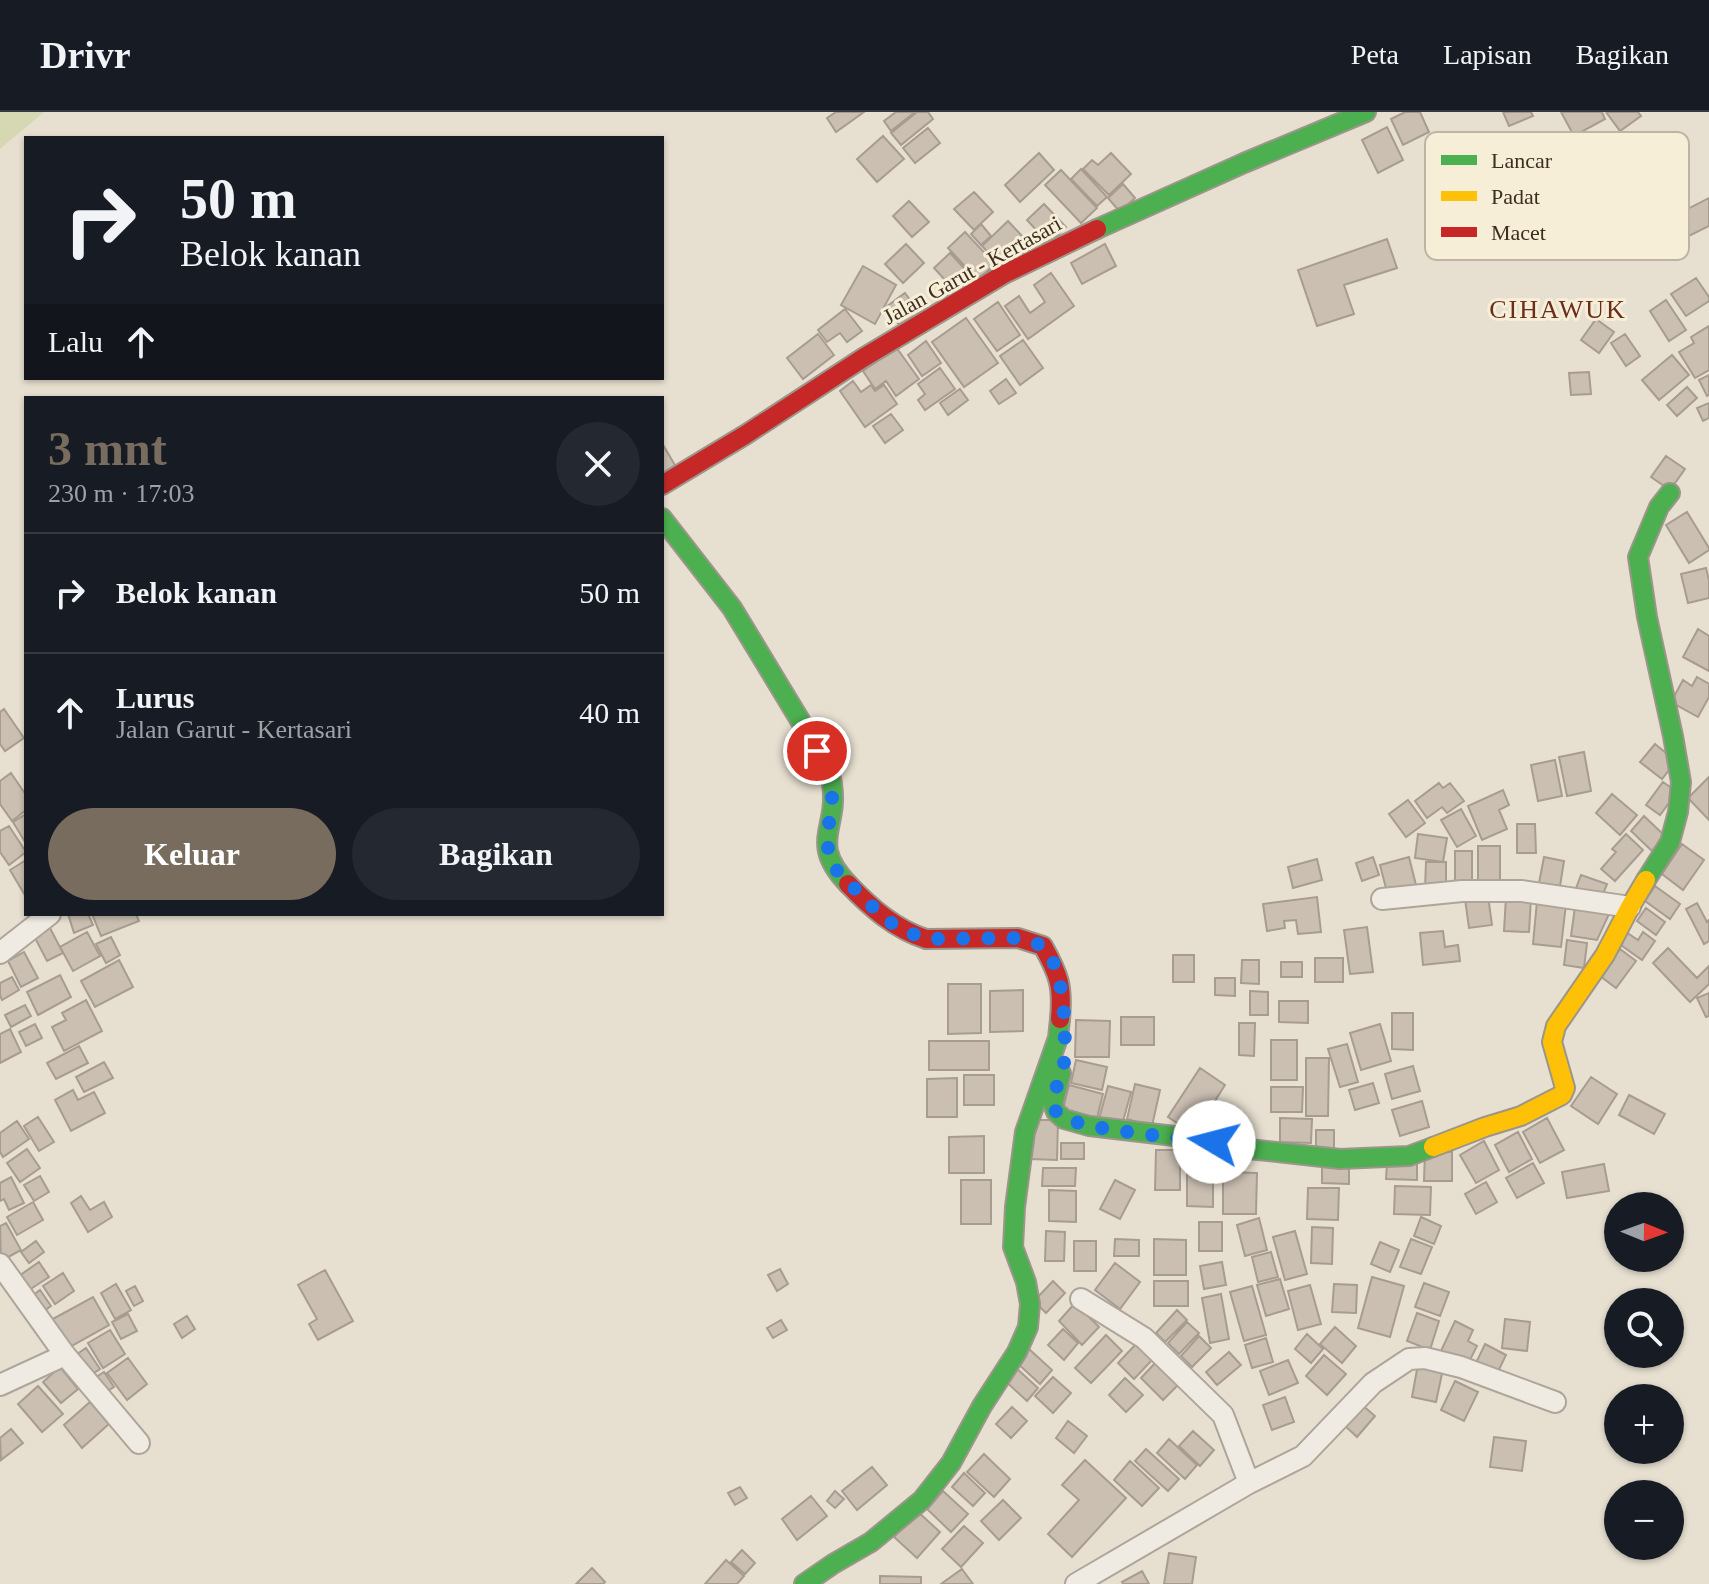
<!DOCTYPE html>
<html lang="id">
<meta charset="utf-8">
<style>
body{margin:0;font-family:Georgia,serif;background:#242831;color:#f1f3f6;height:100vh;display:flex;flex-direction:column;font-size:30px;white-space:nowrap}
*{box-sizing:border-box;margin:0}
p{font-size:26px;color:#9ea1a6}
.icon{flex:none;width:44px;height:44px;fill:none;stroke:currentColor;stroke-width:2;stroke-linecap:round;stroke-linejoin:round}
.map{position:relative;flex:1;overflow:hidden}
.panel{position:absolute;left:24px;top:284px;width:640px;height:520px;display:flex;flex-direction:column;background:#171b24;border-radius:0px;box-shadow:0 2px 6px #0004}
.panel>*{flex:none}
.top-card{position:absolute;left:24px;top:24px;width:640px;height:244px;border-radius:0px;box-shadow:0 2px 6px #0004;background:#171b24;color:#f1f3f6;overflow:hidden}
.needle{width:52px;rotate:91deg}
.buttons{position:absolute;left:1604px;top:1080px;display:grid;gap:16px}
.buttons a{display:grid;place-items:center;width:80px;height:80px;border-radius:50%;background:#171b24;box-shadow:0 2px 6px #0004;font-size:40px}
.pin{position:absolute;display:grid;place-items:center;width:68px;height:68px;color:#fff;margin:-34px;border:4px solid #fff;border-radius:50%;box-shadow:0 2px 8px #0007}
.me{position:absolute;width:88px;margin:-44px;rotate:278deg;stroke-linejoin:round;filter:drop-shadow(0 0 6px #0008)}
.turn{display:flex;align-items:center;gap:28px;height:168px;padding:0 24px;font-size:36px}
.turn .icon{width:104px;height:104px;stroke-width:2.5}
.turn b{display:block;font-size:56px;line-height:68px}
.then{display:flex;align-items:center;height:76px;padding:0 24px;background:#0003;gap:16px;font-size:30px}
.round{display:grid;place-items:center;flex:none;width:84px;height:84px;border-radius:42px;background:#242831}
.head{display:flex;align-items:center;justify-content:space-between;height:136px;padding:0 24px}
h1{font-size:48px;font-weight:700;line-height:60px;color:#786c5e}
.button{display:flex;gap:16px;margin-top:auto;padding:16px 24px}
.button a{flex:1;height:92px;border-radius:48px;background:#786c5e;color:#fff;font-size:32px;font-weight:700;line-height:92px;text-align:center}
.button a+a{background:#242831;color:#f1f3f6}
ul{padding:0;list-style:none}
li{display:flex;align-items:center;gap:24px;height:120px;padding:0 24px;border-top:2px solid #363941}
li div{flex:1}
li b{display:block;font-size:30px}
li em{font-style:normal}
header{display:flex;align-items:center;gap:48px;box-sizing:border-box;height:112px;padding:0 40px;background:#171b24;border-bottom:2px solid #363941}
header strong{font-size:38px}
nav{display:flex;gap:44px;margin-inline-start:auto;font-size:28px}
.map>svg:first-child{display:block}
.green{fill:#d6d7b3}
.building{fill:#cbbfb2;stroke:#a89c90;stroke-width:2}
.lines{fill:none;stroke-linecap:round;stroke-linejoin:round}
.street-casing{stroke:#ada599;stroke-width:24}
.fast-casing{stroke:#9c958a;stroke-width:22}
.slow-casing{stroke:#9c958a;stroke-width:22}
.jam-casing{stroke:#9c958a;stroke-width:22}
.street{stroke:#efebe3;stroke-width:20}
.fast{stroke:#4caf50;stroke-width:18}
.slow{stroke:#ffc107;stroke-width:18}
.jam{stroke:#c62828;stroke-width:18}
.route{stroke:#1a73e8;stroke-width:14;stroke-dasharray:0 25.2}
.labels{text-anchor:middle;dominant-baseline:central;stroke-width:6;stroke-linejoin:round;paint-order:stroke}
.street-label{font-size:22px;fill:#3d2e20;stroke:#f7eed8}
.quarter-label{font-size:26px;letter-spacing:2px;fill:#6b2e1e;stroke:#f7eed8}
.key{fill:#f7eed8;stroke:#bfb4a1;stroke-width:2}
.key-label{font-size:22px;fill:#3d2e20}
</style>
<header>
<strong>Drivr</strong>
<nav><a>Peta</a><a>Lapisan</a><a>Bagikan</a></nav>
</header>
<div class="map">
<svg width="1709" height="1472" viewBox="0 0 1709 1472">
<rect width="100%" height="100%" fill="#e7e0d1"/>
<path class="green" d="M0,0H44L0,37Z"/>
<path class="building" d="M836,0H864L836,20L827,6Z
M896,0H915L891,19L884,9Z
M917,0H928L933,7L901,33L891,21Z
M1405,0H1420L1429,20L1403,33L1391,7Z
M1503,0H1531L1533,4L1509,14Z
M1561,0H1602L1605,7L1574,24Z
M1606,0H1638L1641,4L1620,19Z
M1387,15L1403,48L1378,61L1362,28Z
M928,16L940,31L915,51L903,36Z
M883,24L904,47L877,70L857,47Z
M1039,41L1054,58L1020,90L1005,73Z
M1111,41L1131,62L1109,83L1083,57L1092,48L1098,53Z
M1081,57L1107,85L1097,94L1071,67Z
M1061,58L1097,96L1081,111L1045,73Z
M1123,72L1135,86L1120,100L1108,86Z
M974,80L993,100L974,118L954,97Z
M1709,86V114L1679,129L1668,107Z
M909,89L929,110L912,125L893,104Z
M1044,92L1066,115L1049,132L1027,108Z
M1008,109L1023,125L997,150L982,134Z
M981,112L991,124L981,133L971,122Z
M965,120L995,152L978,168L948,136Z
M1387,127L1397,156L1344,173L1354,202L1317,214L1298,158Z
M906,132L924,151L903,171L885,152Z
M1105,132L1116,154L1082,172L1071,151Z
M950,141L975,168L959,183L934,156Z
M863,154L896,173L875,212L841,193Z
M1051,161L1074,194L1028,227L1005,194L1019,184L1030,201L1045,190L1034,173Z
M1696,166L1709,185V189L1686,204L1671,182Z
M905,181L924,207L905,221L886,195Z
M1666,188L1686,218L1669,229L1650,199Z
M998,190L1020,223L997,239L974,207Z
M845,197L862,219L847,230L840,221L827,230L818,218Z
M966,206L998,251L964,275L932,230Z
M1596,207L1614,220L1599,241L1581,228Z
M1709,214V258L1695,266L1679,240L1694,231L1691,225Z
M818,222L834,243L803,267L787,246Z
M1625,222L1640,244L1626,254L1611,231Z
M1023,228L1043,256L1020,273L1000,244Z
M926,229L941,251L922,264L908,243Z
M896,235L919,267L896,284L886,269L875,277L863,259Z
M1672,243L1689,263L1659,288L1642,268Z
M940,256L955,277L925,298L918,288L925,282L918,272Z
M1589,260L1591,282L1571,283L1569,261Z
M1709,263V283L1707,284L1699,268Z
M1006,267L1016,281L999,292L990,279Z
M853,269L861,280L871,273L875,279L884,273L897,292L865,315L840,279Z
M1687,275L1697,286L1677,304L1667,293Z
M960,277L968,288L948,303L940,291Z
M1709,291V306L1703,309L1697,296Z
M891,302L903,318L885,331L873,314Z
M662,331L676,355L662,363Z
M1666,344L1685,357L1670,378L1651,365Z
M1687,400L1709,436V438L1689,451L1666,413Z
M1706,456L1709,468V486L1688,491L1681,462Z
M1698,517L1709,524V559L1683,545Z
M1697,565L1709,572V585L1698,605L1671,590L1683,568L1692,574Z
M4,597L24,626L5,639L0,632V600Z
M1655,632L1676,649L1662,667L1640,650Z
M1584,640L1591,679L1567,684L1559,645Z
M1555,648L1562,684L1538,689L1531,653Z
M11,661L26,683V698L12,709L0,692V669Z
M1709,665V708L1688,686Z
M1663,670L1677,680L1660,703L1646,693Z
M1439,671L1443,676L1450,671L1464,689L1447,701L1442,695L1427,706L1415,689Z
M1503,678L1509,693L1499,698L1507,717L1482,728L1468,694Z
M1612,682L1637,703L1620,723L1596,701Z
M1408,688L1425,711L1406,725L1389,702Z
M1461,697L1476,724L1457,735L1441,708Z
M26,702V729L25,730L13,710Z
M1644,704L1665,724L1652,739L1631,719Z
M1517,712H1535L1536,741H1517Z
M9,714L26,740L9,753L0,740V719Z
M1418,722L1447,726L1443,750L1415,746Z
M1626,722L1643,738L1615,769L1601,757L1616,740L1612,737Z
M1682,732L1704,748L1683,778L1662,762Z
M1478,734H1500V768H1478Z
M1455,739H1472V774H1455Z
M1373,745L1379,763L1362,769L1356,751Z
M1409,745L1416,773L1387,780L1380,753Z
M1544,745L1564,749L1560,774L1539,771Z
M1317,747L1322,768L1293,776L1288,755Z
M26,748V785L10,758Z
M1426,750H1446V776H1425Z
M1581,763L1607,772L1601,787L1575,779Z
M1655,774L1680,792L1670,807L1645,789Z
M1488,784L1492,813L1469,816L1465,787Z
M1317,785L1321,820L1298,822L1296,808L1284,809L1285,816L1267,819L1263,792Z
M1506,785L1531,786L1529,820L1504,819Z
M1537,789L1566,792L1561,835L1533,832Z
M1697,791L1707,810L1709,808V829L1704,832L1686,797Z
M1575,795L1610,800L1597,828L1571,824Z
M1646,796L1665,810L1656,823L1637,809Z
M68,802H88L93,813L74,821Z
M92,802H136L139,809L101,824Z
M1367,815L1373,860L1350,862L1344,818Z
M50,816L63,841L47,849L34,824Z
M1443,819L1445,835L1458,833L1460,849L1423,853L1420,821Z
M87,820L100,844L73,859L60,835Z
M1626,820L1638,828L1643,820L1655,829L1642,848L1618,831Z
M111,825L120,843L106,851L96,832Z
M1567,828L1587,831L1584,856L1564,853Z
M1668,836L1697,866L1709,854V872L1690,890L1653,851Z
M1620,837L1636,849L1616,876L1600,864Z
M24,840L38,866L21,875L8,849Z
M1173,843H1194V870H1173Z
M1315,846H1343V870H1315Z
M119,848L133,875L95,895L81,869Z
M1242,848H1259V872L1241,871Z
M1281,850H1302V865H1281Z
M60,863L71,885L38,903L27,880Z
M12,865L19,878L2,888L0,883V871Z
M1215,866H1235V884L1215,883Z
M948,872H981V921L948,922Z
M1023,878V919L990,920V879Z
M1250,879L1268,880V903H1250Z
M1709,881V904L1706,905L1697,886Z
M86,888L102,919L64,939L52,915L66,908L62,901Z
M1279,889H1308V911L1279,910Z
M25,893L31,904L11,915L5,903Z
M1392,901H1413V938L1392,937Z
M1121,905H1154V933H1121Z
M1076,908L1110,909L1109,945H1075Z
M1239,911H1255L1254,944L1239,943Z
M35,912L42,926L26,934L19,920Z
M1380,912L1391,949L1361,958L1350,921Z
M10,917L21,940L0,951V922Z
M1271,928H1297V968H1271Z
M929,929H989V958H929Z
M1347,932L1358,970L1340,975L1328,937Z
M79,934L88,951L56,967L47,951Z
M1306,946H1329L1328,1004H1306Z
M1076,948L1107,955L1102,978L1071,971Z
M104,950L113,966L84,980L76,965Z
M1413,954L1420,979L1392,987L1385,962Z
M1200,956L1225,973L1194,1022L1168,1005Z
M964,963H994V993H964Z
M1591,965L1617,982L1598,1012L1571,994Z
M957,966V1005H927V967Z
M1373,971L1379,991L1355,998L1349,978Z
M1135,972L1160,978L1152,1014L1127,1007Z
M1069,973L1103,982L1097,1006L1063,997Z
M1108,974L1131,980L1122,1013L1099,1007Z
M1271,975H1303L1302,1000H1271Z
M73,978L78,988L94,980L105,1001L71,1019L55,988Z
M1629,983L1665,1002L1654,1022L1619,1003Z
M1422,989L1429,1015L1400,1024L1392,998Z
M38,1005L54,1030L39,1039L24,1014Z
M1280,1006L1312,1007L1311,1031L1280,1030Z
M1547,1006L1564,1038L1540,1051L1523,1020Z
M1031,1008H1058L1057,1048L1030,1047Z
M17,1009L29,1027L3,1045L0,1040V1021Z
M1316,1018H1334V1037H1316Z
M1518,1020L1532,1047L1509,1060L1495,1033Z
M984,1024V1061H949V1025Z
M1484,1029L1499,1058L1476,1071L1460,1043Z
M1061,1031H1084V1047H1061Z
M27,1037L40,1056L20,1070L7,1051Z
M1156,1038H1180V1078H1155Z
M1425,1039L1452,1040V1069H1424Z
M1387,1050L1417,1051V1068L1386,1067Z
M1322,1051L1349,1052V1072L1322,1071Z
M1533,1051L1544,1071L1517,1086L1506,1066Z
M1604,1052L1609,1079L1567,1086L1562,1060Z
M1043,1056H1076L1075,1074H1042Z
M1223,1060L1257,1061L1256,1102H1223Z
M1187,1062H1213V1095L1187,1094Z
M40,1064L49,1080L34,1089L24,1073Z
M11,1065L24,1091L9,1098L4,1087L0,1089V1071Z
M961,1068H991V1112H961Z
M1115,1068L1135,1078L1120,1107L1100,1097Z
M1486,1070L1497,1090L1476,1102L1465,1082Z
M1395,1074L1431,1075L1430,1103L1394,1102Z
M1308,1076H1339L1338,1108L1307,1107Z
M1049,1078L1076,1079V1110L1049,1109Z
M81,1084L90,1098L104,1090L112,1105L88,1120L71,1091Z
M33,1090L43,1108L17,1123L7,1105Z
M1421,1105L1441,1114L1434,1132L1414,1124Z
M1259,1106L1267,1138L1245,1144L1237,1113Z
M1199,1110H1222V1139H1199Z
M6,1111L21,1138L1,1149L0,1114Z
M1312,1115L1333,1116L1332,1152L1311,1151Z
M1046,1119L1065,1120L1064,1149H1045Z
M1295,1119L1307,1162L1285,1168L1273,1125Z
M1115,1127L1139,1128V1144H1114Z
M1154,1127L1186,1128V1163H1154Z
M1411,1127L1432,1135L1421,1162L1400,1155Z
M36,1129L44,1140L29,1151L21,1140Z
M1074,1129H1096V1159H1074Z
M1380,1130L1399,1138L1390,1160L1371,1152Z
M1271,1140L1278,1165L1258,1170L1252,1145Z
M39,1150L49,1165L26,1180L16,1166Z
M1222,1150L1226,1173L1204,1177L1200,1154Z
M1115,1151L1140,1170L1120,1197L1095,1178Z
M780,1157L788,1172L777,1179L768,1163Z
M325,1158L353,1209L318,1228L309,1212L317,1207L298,1173Z
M63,1161L74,1179L55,1192L43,1174Z
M1372,1165L1404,1174L1390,1225L1358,1216Z
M1280,1167L1289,1197L1266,1204L1257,1173Z
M1053,1169L1065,1181L1046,1201L1034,1189Z
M1154,1169H1188V1194H1154Z
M1424,1171L1449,1180L1440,1204L1415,1195Z
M116,1172L131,1198L115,1207L101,1181Z
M1334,1172L1357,1173L1356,1201L1332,1200Z
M1310,1173L1321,1212L1298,1218L1288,1179Z
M135,1174L143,1189L134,1194L126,1179Z
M1252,1174L1266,1223L1244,1229L1230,1180Z
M40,1178L51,1194L41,1201L31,1185Z
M1221,1182L1229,1227L1210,1231L1202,1186Z
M93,1185L109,1213L66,1237L51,1208Z
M1075,1191L1099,1215L1082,1233L1059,1209Z
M1177,1198L1187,1208L1165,1230L1156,1221Z
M1417,1201L1439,1209L1430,1238L1407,1229Z
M128,1202L137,1219L121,1227L112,1210Z
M187,1204L195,1217L182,1226L174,1212Z
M1505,1207L1530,1210L1527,1239L1502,1236Z
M781,1208L787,1218L773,1226L767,1216Z
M1455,1209L1473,1218L1468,1229L1477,1234L1467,1254L1440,1241Z
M1187,1210L1199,1221L1179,1242L1168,1231Z
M1335,1215L1356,1234L1342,1251L1320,1232Z
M1063,1217L1078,1231L1064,1248L1048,1233Z
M110,1218L125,1242L103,1256L88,1231Z
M1307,1222L1323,1237L1311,1251L1295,1237Z
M1106,1223L1122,1239L1091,1271L1075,1256Z
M1199,1224L1211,1236L1192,1255L1181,1244Z
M1266,1226L1273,1250L1252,1256L1245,1233Z
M1136,1232L1152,1248L1134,1267L1118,1251Z
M1485,1232L1506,1243L1496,1264L1475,1253Z
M86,1236L100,1257L86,1266L73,1245Z
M1029,1237L1052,1258L1040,1272L1016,1250Z
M1229,1240L1241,1253L1217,1273L1206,1260Z
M1324,1243L1346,1262L1327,1283L1306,1264Z
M128,1246L147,1272L127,1288L107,1261Z
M1288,1248L1298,1271L1269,1283L1260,1259Z
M1157,1249L1180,1271L1163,1288L1141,1266Z
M1418,1252L1443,1257L1436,1290L1412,1285Z
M60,1255L78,1277L61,1291L43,1270Z
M1015,1255L1038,1276L1027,1289L1003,1267Z
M104,1260L114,1275L103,1282L93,1267Z
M1053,1265L1071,1281L1053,1301L1035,1284Z
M1125,1266L1143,1283L1126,1300L1109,1283Z
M1455,1269L1478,1280L1464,1309L1441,1298Z
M38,1274L63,1302L42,1320L18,1292Z
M1285,1285L1294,1310L1272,1318L1263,1293Z
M90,1290L109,1312L82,1336L64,1313Z
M1361,1292L1375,1304L1357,1325L1343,1312Z
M1012,1295L1027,1309L1011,1326L996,1312Z
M1068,1309L1087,1324L1074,1341L1056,1326Z
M11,1317L23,1331L1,1348L0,1326Z
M1193,1319L1214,1338L1200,1354L1179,1334Z
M1494,1325L1526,1329L1522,1359L1490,1355Z
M1169,1327L1197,1353L1185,1367L1157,1341Z
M1146,1337L1179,1367L1168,1379L1135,1349Z
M984,1342L1010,1367L994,1385L967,1360Z
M1085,1348L1126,1386L1072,1445L1048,1422L1079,1388L1062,1373Z
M1130,1349L1159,1376L1142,1394L1114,1368Z
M872,1355L887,1373L857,1398L842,1379Z
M964,1361L985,1381L973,1394L952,1375Z
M740,1375L747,1386L735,1393L728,1381Z
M835,1379L844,1387L835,1396L827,1389Z
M943,1379L968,1402L951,1420L927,1397Z
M811,1384L827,1404L797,1428L782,1407Z
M1003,1388L1021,1406L999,1428L981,1409Z
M917,1399L940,1420L917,1446L894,1425Z
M964,1414L983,1431L961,1455L942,1437Z
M742,1438L755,1451L745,1462L731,1450Z
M1169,1441L1196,1445L1192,1472H1164Z
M726,1448L744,1464L737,1472H705Z
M592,1456L605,1470L603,1472H576Z
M962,1457L973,1472H941Z
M1142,1459L1149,1472H1123L1122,1470Z
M880,1464L921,1465V1472H880Z"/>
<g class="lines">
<g class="street-casing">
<path id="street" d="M1382,787L1462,779H1522L1630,795
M0,841L50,802
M0,1152L65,1243L139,1331
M1081,1187L1144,1226L1223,1303L1249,1371
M0,1273L65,1243
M1076,1472L1249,1371L1303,1344L1373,1271L1409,1247L1425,1246L1461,1255L1555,1290"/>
</g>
<g class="fast-casing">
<path id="fast" d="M1097,117L1244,51L1366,0
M662,406L732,496L821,643C826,652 831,662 832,672C839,717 808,730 848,772
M1646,768L1670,730L1678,700L1681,670L1673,624L1647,505L1638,445L1659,395L1670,381
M1061,961L1053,992L1056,1000L1064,1007L1089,1014L1183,1025L1249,1037L1340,1047L1409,1044L1433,1035
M804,1472L833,1452L871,1430L922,1388L951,1351L982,1294L1017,1240L1028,1215L1030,1192L1026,1170L1013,1135L1015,1095L1025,1020L1058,926L1060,907"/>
</g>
<g class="slow-casing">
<path id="slow" d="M1433,1035L1485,1015L1521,1004L1562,983L1565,976L1552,930L1556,914L1605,843L1630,795L1646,768"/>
</g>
<g class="jam-casing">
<path id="jam" d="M662,373L745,323L863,246L1004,162L1097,117
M848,772C871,796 895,817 926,827L1018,826L1043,834C1059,863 1063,874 1060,907"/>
</g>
<use href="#street" class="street"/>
<use href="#fast" class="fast"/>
<use href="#slow" class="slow"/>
<use href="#jam" class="jam"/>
</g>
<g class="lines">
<path class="route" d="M817,639L829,661L833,678L827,729L830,749L838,760L880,802L898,816L926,827L1018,826C1026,828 1034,829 1041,834C1066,851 1066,923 1064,951C1062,966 1046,990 1058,1002C1074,1018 1187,1026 1214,1030"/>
</g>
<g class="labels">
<g class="street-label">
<text transform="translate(972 158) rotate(-29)">Jalan Garut - Kertasari</text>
</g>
<g class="quarter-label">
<text x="1558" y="197">CIHAWUK</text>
</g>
</g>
<rect x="1425" y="20" width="264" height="128" rx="12" class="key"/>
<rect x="1441" y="43" width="36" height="10" fill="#4caf50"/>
<rect x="1441" y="79" width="36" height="10" fill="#ffc107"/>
<rect x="1441" y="115" width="36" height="10" fill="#c62828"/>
<g class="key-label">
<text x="1491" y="56">Lancar</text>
<text x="1491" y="92">Padat</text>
<text x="1491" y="128">Macet</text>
</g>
</svg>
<div class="buttons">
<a><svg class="needle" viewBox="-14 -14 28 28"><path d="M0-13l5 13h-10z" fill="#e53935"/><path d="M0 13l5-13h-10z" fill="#9ea1a6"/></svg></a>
<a><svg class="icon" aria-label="search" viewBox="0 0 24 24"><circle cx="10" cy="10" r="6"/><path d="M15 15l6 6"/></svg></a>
<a>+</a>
<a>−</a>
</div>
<div class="pin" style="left:817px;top:639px;background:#d93025"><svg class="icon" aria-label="arrive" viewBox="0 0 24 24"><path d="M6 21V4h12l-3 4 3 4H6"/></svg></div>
<svg class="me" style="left:1214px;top:1030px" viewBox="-20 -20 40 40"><circle r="19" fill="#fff"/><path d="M0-13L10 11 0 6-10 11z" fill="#1a73e8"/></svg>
<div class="top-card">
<div class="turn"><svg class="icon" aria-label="right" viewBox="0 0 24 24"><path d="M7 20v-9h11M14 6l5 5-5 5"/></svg><div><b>50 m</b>Belok kanan</div></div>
<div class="then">Lalu<svg class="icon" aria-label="ahead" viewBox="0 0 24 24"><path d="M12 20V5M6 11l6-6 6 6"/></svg></div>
</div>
<section class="panel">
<div class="head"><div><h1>3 mnt</h1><p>230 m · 17:03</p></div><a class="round"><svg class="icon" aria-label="close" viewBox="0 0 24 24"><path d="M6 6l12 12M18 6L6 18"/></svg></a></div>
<ul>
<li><svg class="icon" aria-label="right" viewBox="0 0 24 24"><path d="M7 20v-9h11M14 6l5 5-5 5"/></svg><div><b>Belok kanan</b></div><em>50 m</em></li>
<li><svg class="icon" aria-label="ahead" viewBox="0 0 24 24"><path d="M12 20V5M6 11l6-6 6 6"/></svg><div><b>Lurus</b><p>Jalan Garut - Kertasari</p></div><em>40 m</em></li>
</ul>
<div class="button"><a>Keluar</a><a>Bagikan</a></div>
</section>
</div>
